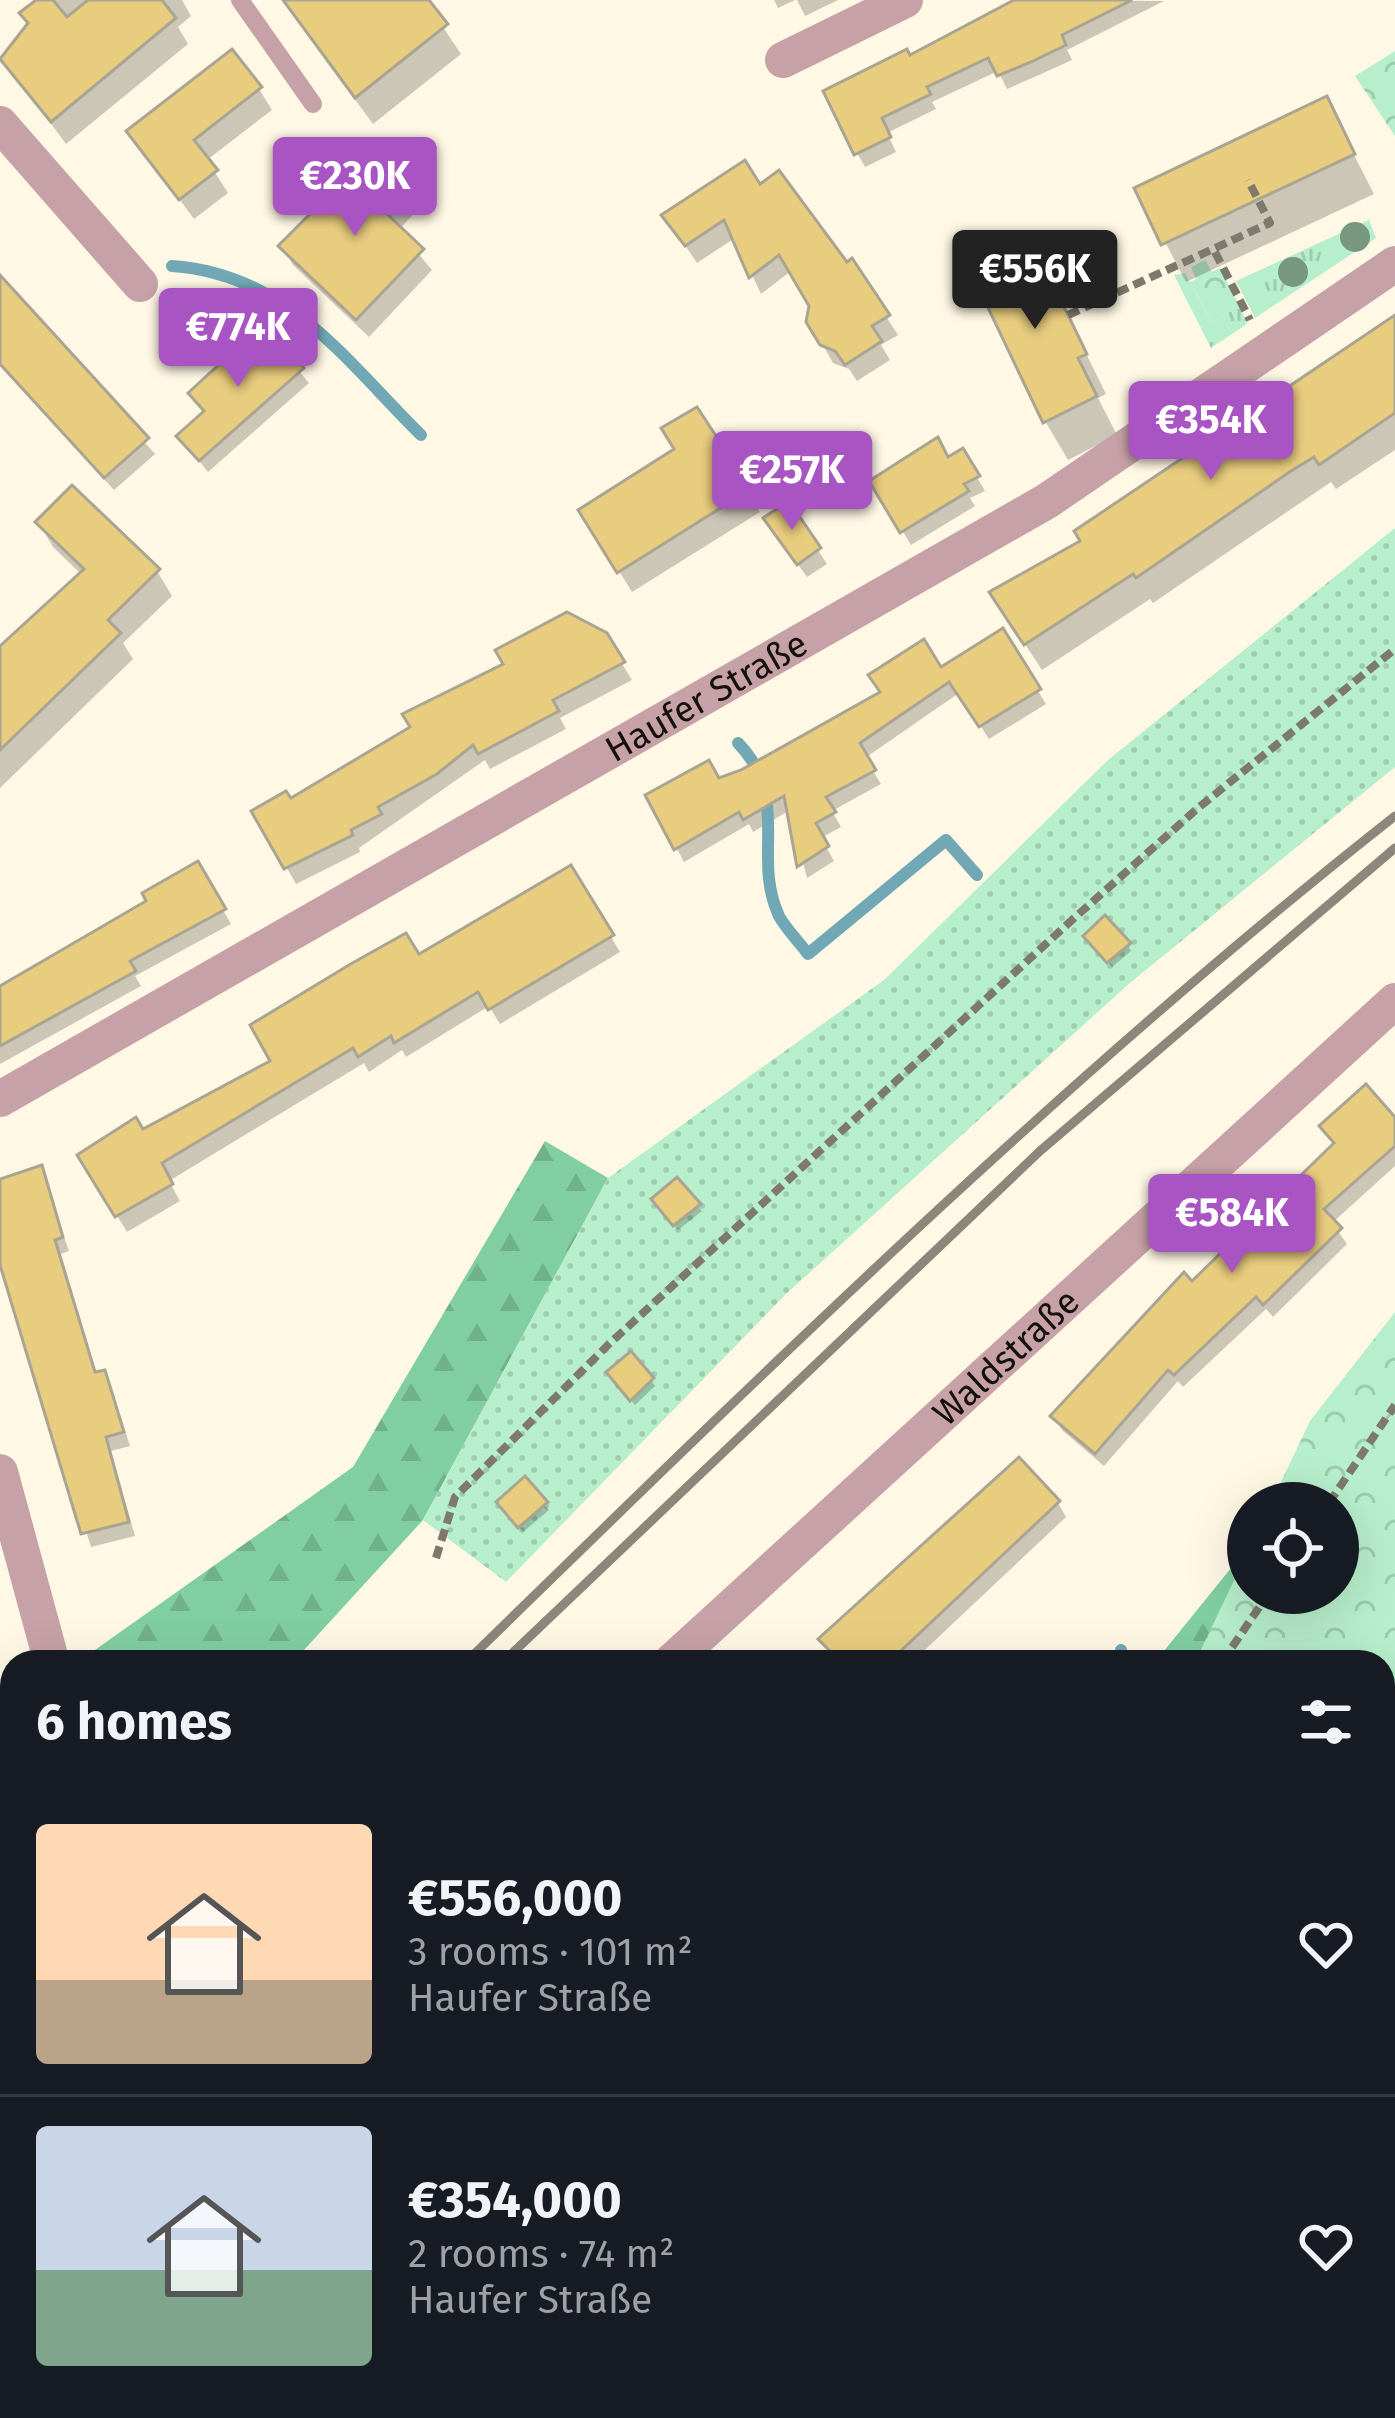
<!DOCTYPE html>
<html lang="en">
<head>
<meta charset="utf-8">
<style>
	body { margin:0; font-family:"Fira Sans",sans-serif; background:#242831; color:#f1f3f6; height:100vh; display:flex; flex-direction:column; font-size:45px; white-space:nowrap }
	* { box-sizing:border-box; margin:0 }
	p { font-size:39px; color:#9ea1a6 }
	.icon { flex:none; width:66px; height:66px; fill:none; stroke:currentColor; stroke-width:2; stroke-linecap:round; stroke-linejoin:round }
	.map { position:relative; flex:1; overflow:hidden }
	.sheet { position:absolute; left:0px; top:1650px; width:1395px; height:768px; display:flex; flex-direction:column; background:#171b24; border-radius:36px 36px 0 0; box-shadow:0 12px 48px #0002 }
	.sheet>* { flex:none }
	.tools { position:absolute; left:1227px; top:1482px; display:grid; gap:24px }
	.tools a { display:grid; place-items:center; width:132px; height:132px; border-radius:50%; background:#171b24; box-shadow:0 12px 48px #0002; font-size:60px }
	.price { position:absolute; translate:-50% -102px; padding:0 27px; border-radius:12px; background:#a854c3; color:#fff; font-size:39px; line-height:78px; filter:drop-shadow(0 3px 6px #0008) }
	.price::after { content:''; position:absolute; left:50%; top:72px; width:36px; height:27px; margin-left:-18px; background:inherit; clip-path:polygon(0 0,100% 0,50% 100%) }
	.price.selected { background:#222; color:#fff }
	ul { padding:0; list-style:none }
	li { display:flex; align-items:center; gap:36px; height:300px; padding:0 36px }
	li+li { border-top:3px solid #363941 }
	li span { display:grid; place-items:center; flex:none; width:336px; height:240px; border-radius:12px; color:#555 }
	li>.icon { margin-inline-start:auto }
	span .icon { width:144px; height:144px; fill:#fffc; stroke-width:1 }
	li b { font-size:51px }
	h2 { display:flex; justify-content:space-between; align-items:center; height:144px; padding:0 36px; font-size:51px }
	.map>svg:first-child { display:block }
	.grass { fill:url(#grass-tufts) }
	.forest { fill:url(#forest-firs) }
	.park { fill:url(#park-crowns) }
	.garden { fill:url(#garden-dots) }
	.shadow { fill:#0003 }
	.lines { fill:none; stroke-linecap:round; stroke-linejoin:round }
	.stream { stroke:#72a8b6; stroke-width:12 }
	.building { fill:#e9cd7f; stroke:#aaa492; stroke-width:3 }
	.path { stroke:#7e796d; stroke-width:8; stroke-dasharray:12 6; stroke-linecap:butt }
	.lane { stroke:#c7a1a8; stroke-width:18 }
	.street { stroke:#c7a1a8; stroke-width:36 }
	.rail { stroke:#8c877a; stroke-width:9 }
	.tree { fill:#77977e }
	.labels { text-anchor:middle; stroke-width:10; stroke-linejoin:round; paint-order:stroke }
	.street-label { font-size:36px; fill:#14110b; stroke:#fff8e5 }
</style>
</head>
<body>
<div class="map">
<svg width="1395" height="2418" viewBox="0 0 1395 2418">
	<defs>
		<pattern id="grass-tufts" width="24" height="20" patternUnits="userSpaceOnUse" patternTransform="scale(3)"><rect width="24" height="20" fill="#b7eecb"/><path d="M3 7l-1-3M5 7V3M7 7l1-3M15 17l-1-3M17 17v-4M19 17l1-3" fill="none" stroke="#9ccbad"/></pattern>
		<pattern id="forest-firs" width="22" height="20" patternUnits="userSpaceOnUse" patternTransform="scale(3)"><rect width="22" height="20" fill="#81cfa1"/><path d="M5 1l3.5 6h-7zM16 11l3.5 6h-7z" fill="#6fb189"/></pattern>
		<pattern id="park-crowns" width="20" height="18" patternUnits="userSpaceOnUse" patternTransform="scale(3)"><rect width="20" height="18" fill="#b7eecb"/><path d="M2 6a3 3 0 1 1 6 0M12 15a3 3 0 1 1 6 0" fill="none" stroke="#9ccbad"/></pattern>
		<pattern id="garden-dots" width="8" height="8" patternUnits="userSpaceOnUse" patternTransform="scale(3)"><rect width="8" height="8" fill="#b7eecb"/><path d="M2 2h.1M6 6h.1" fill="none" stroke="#9ccbad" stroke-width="1.8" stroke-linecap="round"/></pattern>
	</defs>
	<rect width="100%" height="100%" fill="#fff8e5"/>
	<g class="grass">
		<path d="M1369 220 1376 238 1255 318 1236 281Z"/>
		<path d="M1185 273 1212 323 1239 305 1247 324 1211 348 1174 275Z"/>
	</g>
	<g class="forest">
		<path d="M545 1141 608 1178 423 1520 293 1662H78L353 1467Z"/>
		<path d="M1395 1365V2418H0V1733L12 1720V2406H1383V1662H1155L1248 1547V1593H1338V1503Z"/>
	</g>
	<g class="park">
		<path d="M1395 51V136L1355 76Z"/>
		<path d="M1205 260 1212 272 1220 268 1239 305 1212 323 1190 282 1196 279 1191 267Z"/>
		<path d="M1395 1312V2050L1383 2042V1662H1195L1248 1551V1593H1338V1503H1271L1310 1421Z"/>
		<path d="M12 2332V2406H1371L1389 2418H0V2343Z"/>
	</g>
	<path class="garden" d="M1395 528V767L1131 982 786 1294 506 1582 423 1520 608 1178 884 980 1108 760Z"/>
	<g class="shadow">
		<path d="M41 0H182L191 16 178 27 188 44 66 144 2 57 30 25Z"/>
		<path d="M282 0H425L461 54 373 124Z"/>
		<path d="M774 0H795L778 8Z"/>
		<path d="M797 0H838L805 16Z"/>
		<path d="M1023 0 1164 1 1067 50 1072 60 1039 75 1007 89 998 71 932 102 936 109 887 133 896 152 865 167 857 153 909 59Z"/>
		<path d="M259 89 272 110 207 160 228 193 194 219 130 132Z"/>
		<path d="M1326 100 1374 194 1186 282 1138 190Z"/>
		<path d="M760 188 846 266 851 262 898 335 881 345 890 360 857 381 849 369 833 363 810 322 812 306 791 271 761 294 735 238 697 263 665 216Z"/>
		<path d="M404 193 415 212 399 230 432 270 369 337 293 265 282 246Z"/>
		<path d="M0 280 155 454 114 490 0 366Z"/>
		<path d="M1042 283 1069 319 1106 394 1098 398 1117 435 1068 460 1045 421Z"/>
		<path d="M1395 315V450L1336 489 1331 482 1153 603 1150 599 1042 670 1009 620 1083 542 1078 532Z"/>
		<path d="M263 329 309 383 208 472 180 437 206 414 192 394Z"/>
		<path d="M696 411 760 512 632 592 582 511 678 451Z"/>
		<path d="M962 452 985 491 970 498 975 506 911 545 873 482Z"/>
		<path d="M788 505 827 564 807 577 775 533Z"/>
		<path d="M39 523 157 571 172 596 123 643 133 659 0 788V650L82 575 53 547Z"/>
		<path d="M1002 632 1046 704 989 739 959 693 865 758 881 784 832 811 841 827 821 838 834 861 807 878 790 810 753 832 749 824 684 862 649 796 718 782 940 671Z"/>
		<path d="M605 636 632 680 560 718 566 729 490 769 485 760 359 848 360 852 296 884 255 812 290 802 507 665Z"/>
		<path d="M197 865 231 924 135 976 141 986 0 1064V988L150 902Z"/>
		<path d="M570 869 620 952 500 1024 489 1006 406 1057 402 1050 369 1072 364 1063 169 1181 180 1201 127 1232 81 1156 142 1133 274 1062 418 959Z"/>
		<path d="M1090 942 1128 945 1131 951 1112 967Z"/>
		<path d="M1395 1122V1166L1332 1223 1347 1244 1273 1317 1266 1309 1183 1387 1178 1381 1104 1466 1062 1430 1054 1416 1335 1146 1323 1127Z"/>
		<path d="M40 1169 69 1251 61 1254 97 1375 103 1373 111 1387 130 1446 111 1451 135 1536 91 1547 0 1259V1182Z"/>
		<path d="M677 1181 702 1211 678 1230 658 1206Z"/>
		<path d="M613 1379 651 1380 655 1386 635 1405Z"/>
		<path d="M525 1480 549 1510 523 1532 503 1509Z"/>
		<path d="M1058 1503 1066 1517 912 1662H839L830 1653 822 1639Z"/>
	</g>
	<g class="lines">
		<g class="stream">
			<path d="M172 266C287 274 344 359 421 435"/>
			<path d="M738 743C792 799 751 856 779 916 786 929 800 943 808 954L946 840 977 875"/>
			<path d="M1120 1662 1121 1650"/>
			<path d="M1383 2047 1395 2056"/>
		</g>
	</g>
	<g class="building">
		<path d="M36 0H53L67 17 88 0H162L176 18 51 122 0 59 28 23 19 13Z"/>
		<path d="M283 0H429L448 24 355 98Z"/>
		<path d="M1014 0H1132L1062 35 1066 45 1031 62 997 76 988 58 927 87 931 94 882 118 891 137 854 155 823 91 907 49 910 55Z"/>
		<path d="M232 49 262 87 194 140 218 170 179 200 126 131Z"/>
		<path d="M1327 96 1355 154 1161 245 1134 188Z"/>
		<path d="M372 152 406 191 386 213 424 249 356 320 278 246Z"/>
		<path d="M745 160 760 184 779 170 847 262 852 258 890 315 872 326 882 341 845 365 835 351 820 345 806 322 809 306 779 255 749 278 724 220 685 246 661 215Z"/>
		<path d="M1021 243 1040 280 1048 277 1068 315 1087 354 1078 358 1097 396 1043 423 969 268Z"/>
		<path d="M0 275 149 438 104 478 0 364Z"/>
		<path d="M1395 315V413L1319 465 1314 457 1291 471 1136 578 1133 574 1024 645 989 592 1080 541 1074 531Z"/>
		<path d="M263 324 304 368 199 461 176 436 204 411 188 393Z"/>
		<path d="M697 407 751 489 617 573 578 510 674 449 661 428Z"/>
		<path d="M938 437 948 457 963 448 980 476 964 484 969 491 900 533 869 481Z"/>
		<path d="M72 485 160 569 108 620 121 633 0 750V646L84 569 35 522Z"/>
		<path d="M789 501 821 548 797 565 763 518Z"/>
		<path d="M567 612 607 633 625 662 553 700 559 711 478 754 473 745 437 774 378 807 382 814 351 830 353 835 284 869 251 811 286 791 291 798 410 727 402 714 503 664 495 650Z"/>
		<path d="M1003 628 1041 689 979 727 949 682 860 743 876 770 826 797 836 812 816 823 829 846 797 867 784 796 743 820 739 812 674 850 645 795 709 760 719 778 741 770 880 692 868 675 924 639 941 667Z"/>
		<path d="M198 861 226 909 130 961 136 971 0 1046V986L146 901 142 893Z"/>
		<path d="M571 865 614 935 488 1010 478 992 394 1043 391 1036 358 1057 353 1048 162 1163 173 1184 115 1217 77 1155 136 1117 143 1129 270 1061 250 1025 349 965 406 933 419 954Z"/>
		<path d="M1105 915 1131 943 1107 963 1083 936Z"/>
		<path d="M1366 1084 1395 1117V1146L1324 1209 1342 1228 1263 1305 1256 1297 1174 1375 1168 1370 1095 1454 1050 1416 1184 1272 1192 1281 1334 1143 1319 1126Z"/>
		<path d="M42 1165 63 1237 55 1240 95 1372 105 1370 124 1432 106 1437 129 1522 81 1534 0 1265V1179Z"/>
		<path d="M677 1177 701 1204 673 1226 651 1199Z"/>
		<path d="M631 1351 654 1378 630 1401 606 1372Z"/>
		<path d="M1019 1457 1060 1501 889 1662H841L818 1639Z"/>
		<path d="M525 1476 548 1502 518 1528 496 1502Z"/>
	</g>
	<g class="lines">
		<g class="path">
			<path d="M1215 252 1250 320"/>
			<path d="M1068 315 1270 223 1248 180"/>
			<path d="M1329 1503 1395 1405"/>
			<path d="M436 1558 455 1497 609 1344 1072 920 1198 808 1395 649"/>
			<path d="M1222 1662 1269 1593"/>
			<path d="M1383 1772 1395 1791"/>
			<path d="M296 2418 308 2406"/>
			<path d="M608 2418 614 2406"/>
		</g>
		<path class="lane" d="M240 0 313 104"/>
		<g class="street">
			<path d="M783 60 905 0"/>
			<path d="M0 124 140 284"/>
			<path id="s1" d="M0 1099 1047 501 1395 264"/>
			<path d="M0 1472 49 1652 45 1662"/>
			<path id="s2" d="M671 1662 1395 1001"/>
			<path d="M0 1740 12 1727"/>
			<path d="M0 1942 12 1933"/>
			<path d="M1383 2363 1395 2375"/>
		</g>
		<g class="rail">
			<path d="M466 1662C766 1370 1066 1075 1395 816"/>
			<path d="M503 1662 1040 1151 1395 848"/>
			<path d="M0 2117 12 2105"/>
			<path d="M0 2155 12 2143"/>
		</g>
	</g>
	<g class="tree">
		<circle cx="1355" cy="237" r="15"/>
		<circle cx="1293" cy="272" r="15"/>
	</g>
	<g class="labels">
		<g class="street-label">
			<text dy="13" stroke="none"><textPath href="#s1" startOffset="813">Haufer Straße</textPath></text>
			<text dy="13" stroke="none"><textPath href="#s2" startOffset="453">Waldstraße</textPath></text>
		</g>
	</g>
</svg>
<div class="tools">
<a><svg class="icon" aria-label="locate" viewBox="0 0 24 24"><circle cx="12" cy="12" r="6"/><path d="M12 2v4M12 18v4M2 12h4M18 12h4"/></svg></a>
</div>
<b class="price" style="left:355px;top:239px">€230K</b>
<b class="price selected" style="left:1035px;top:332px">€556K</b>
<b class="price" style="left:238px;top:390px">€774K</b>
<b class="price" style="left:1211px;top:483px">€354K</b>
<b class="price" style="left:792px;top:533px">€257K</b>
<b class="price" style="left:1232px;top:1276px">€584K</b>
<section class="sheet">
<h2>6 homes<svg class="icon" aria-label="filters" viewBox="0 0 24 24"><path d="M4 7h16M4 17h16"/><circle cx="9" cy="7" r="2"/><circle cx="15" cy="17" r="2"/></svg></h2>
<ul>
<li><span style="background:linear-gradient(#ffd9b3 65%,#b9a48a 0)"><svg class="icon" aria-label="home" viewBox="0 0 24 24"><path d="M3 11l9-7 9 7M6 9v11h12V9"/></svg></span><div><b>€556,000</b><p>3 rooms · 101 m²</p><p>Haufer Straße</p></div><svg class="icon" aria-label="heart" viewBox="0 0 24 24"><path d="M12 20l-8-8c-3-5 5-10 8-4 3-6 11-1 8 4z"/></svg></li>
<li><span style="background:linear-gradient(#c9d6e8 60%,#7fa58c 0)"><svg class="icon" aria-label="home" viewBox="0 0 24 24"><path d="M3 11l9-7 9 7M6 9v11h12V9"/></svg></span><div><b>€354,000</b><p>2 rooms · 74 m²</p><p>Haufer Straße</p></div><svg class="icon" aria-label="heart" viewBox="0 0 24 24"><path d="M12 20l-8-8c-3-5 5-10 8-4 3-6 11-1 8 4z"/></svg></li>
</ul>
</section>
</div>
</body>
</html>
